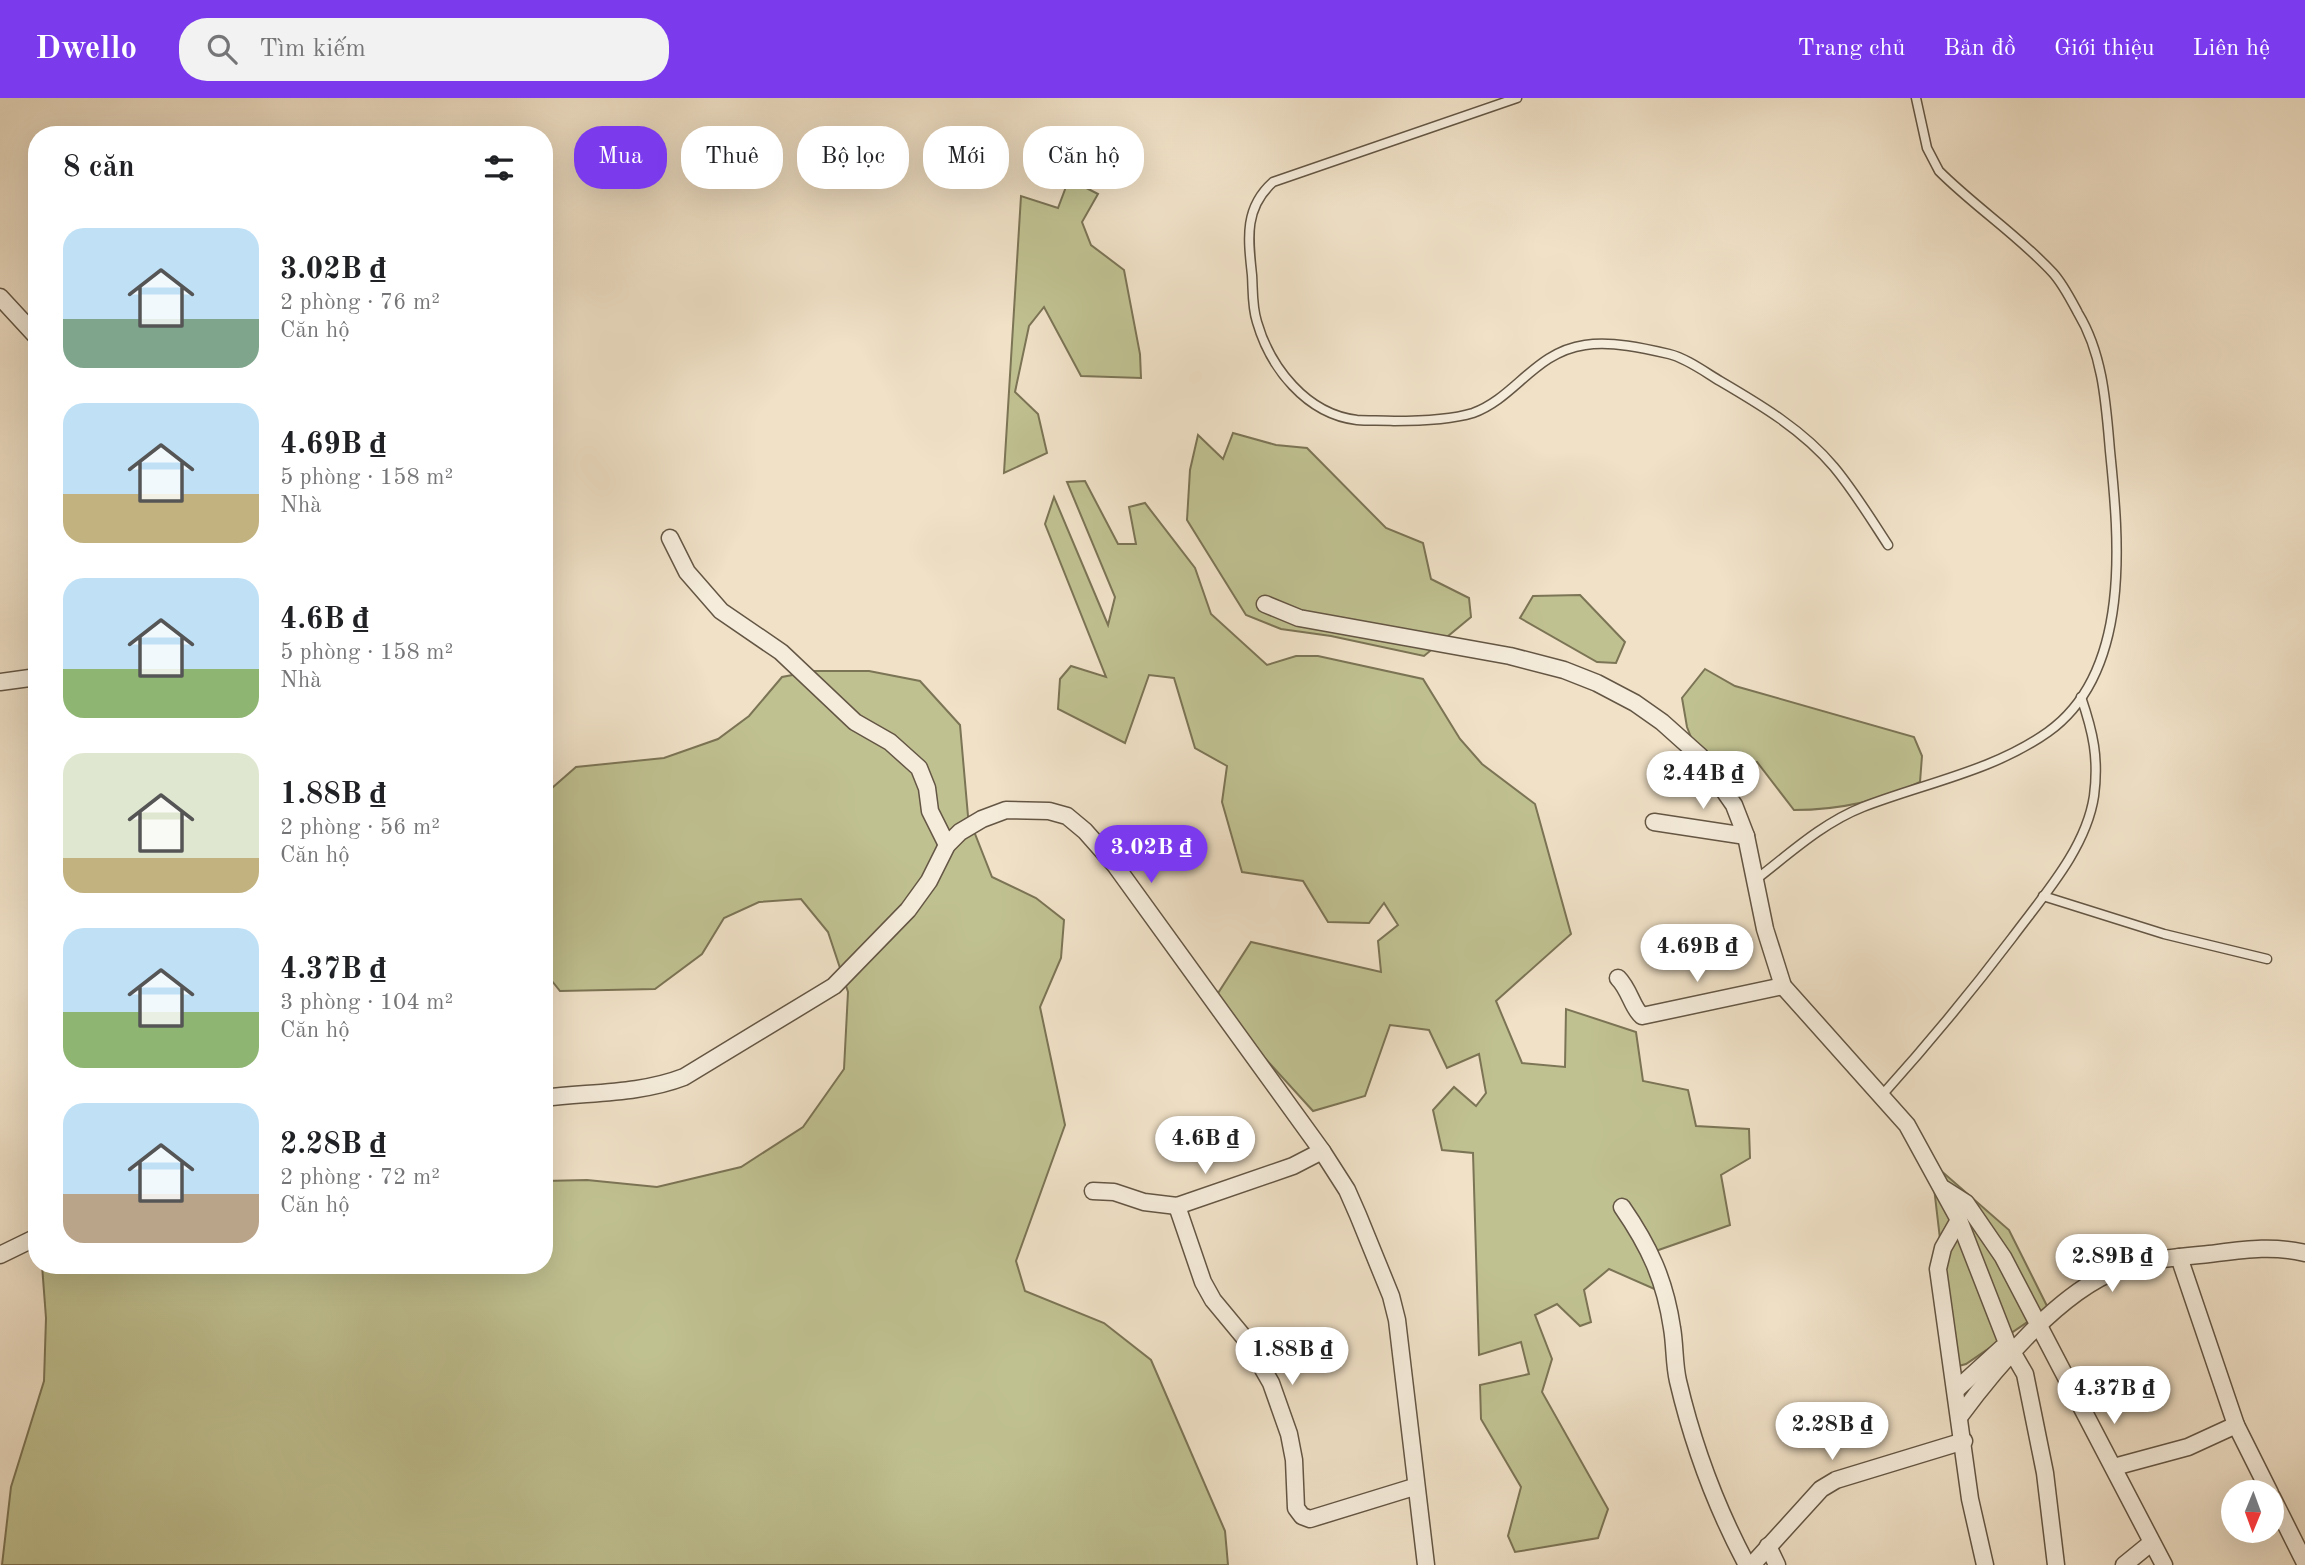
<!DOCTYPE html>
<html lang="vi">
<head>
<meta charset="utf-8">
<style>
	body { margin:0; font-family:"Old Standard TT",serif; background:#f2f2f2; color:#202124; height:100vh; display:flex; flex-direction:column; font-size:26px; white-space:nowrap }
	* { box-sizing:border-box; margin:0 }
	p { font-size:23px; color:#757577 }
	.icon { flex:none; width:38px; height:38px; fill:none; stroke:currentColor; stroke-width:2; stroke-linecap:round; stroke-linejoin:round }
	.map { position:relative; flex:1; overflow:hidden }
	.sheet { position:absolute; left:28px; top:28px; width:525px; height:1148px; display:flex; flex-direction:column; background:#fff; border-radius:28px; box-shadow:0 7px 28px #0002 }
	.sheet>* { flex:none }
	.guide { position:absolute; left:574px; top:28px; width:665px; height:63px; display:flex; gap:14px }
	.needle { width:46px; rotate:181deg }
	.controls { position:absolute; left:2221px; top:1382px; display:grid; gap:14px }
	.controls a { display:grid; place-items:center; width:63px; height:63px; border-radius:50%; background:#fff; box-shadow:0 7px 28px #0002; font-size:35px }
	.price { position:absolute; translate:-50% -60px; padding:0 16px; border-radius:24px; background:#fff; color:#222; font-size:23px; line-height:46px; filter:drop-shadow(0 2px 4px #0008) }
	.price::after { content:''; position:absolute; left:50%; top:42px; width:21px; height:16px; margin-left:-10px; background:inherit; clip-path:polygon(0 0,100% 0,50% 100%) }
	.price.on { background:#7c3aed; color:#fff }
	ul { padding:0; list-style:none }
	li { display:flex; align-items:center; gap:21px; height:175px; padding:0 35px }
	li span { display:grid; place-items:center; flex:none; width:196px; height:140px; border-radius:21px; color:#555 }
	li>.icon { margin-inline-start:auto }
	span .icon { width:84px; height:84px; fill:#fffc; stroke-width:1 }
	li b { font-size:30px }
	h2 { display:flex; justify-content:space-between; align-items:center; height:84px; padding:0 35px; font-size:30px }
	.tag { padding:0 24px; border-radius:28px; background:#fff; box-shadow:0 7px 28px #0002; font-size:24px; line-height:63px }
	.tag.on { background:#7c3aed; color:#fff }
	header { display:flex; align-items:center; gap:42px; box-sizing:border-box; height:98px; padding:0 35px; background:#7c3aed; color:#fff }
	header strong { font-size:33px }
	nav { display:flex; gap:38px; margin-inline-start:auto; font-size:24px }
	.search { width:490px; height:63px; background:#f2f2f2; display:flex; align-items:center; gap:18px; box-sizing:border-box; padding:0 24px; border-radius:28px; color:#757577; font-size:26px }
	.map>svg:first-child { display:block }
	.green { fill:#c0c191; stroke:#7b7455; stroke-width:2 }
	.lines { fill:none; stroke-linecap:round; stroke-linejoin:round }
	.service-casing { stroke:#645644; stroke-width:11 }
	.minor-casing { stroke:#645644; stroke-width:19 }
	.service { stroke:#f5ecdb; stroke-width:8 }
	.minor { stroke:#f5ecdb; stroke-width:16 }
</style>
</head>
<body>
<header>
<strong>Dwello</strong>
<div class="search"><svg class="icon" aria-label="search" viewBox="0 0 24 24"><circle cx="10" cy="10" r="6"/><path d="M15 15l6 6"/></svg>Tìm kiếm</div>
<nav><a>Trang chủ</a><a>Bản đồ</a><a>Giới thiệu</a><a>Liên hệ</a></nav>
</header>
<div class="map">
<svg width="2305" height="1467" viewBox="0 0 2305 1467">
	<rect width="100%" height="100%" fill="#f0e1c7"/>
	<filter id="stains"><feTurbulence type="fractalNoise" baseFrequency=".00286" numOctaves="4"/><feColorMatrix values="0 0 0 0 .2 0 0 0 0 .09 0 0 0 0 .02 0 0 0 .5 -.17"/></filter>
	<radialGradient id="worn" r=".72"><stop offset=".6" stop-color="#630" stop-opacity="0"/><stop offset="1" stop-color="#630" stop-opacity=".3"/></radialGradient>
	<g class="green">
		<path d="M1069 81 1098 96 1082 124 1091 147 1124 172 1140 256 1141 280 1081 278 1044 209 1029 228 1015 294 1038 316 1047 355 1004 375 1021 98 1058 110Z"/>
		<path d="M1233 335 1276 347 1307 350 1386 430 1423 445 1431 481 1469 500 1471 519 1424 558 1331 538 1281 531 1246 517 1187 422 1190 372 1198 337 1223 361Z"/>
		<path d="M1085 383 1118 446H1136L1129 409 1145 405 1195 470 1211 516 1267 567 1296 558H1318L1423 581 1460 641 1482 666 1535 706 1571 836 1496 903 1522 965 1565 969 1566 911 1636 934 1643 983 1688 992 1696 1028 1749 1031 1750 1060 1721 1077 1730 1127 1650 1155 1659 1193 1609 1171 1584 1192 1591 1224 1580 1228 1557 1206 1535 1217 1552 1261 1542 1294 1608 1411 1598 1440 1515 1454 1508 1438 1521 1389 1481 1321 1480 1287 1529 1276 1521 1244 1479 1257 1473 1055 1442 1052 1433 1012 1454 989 1476 1008 1486 995 1479 956 1447 970 1429 932 1390 927 1365 998 1313 1013 1213 903 1251 844 1381 874 1378 843 1398 827 1384 805 1369 825 1328 824 1303 783 1242 774 1222 704 1227 668 1195 650 1174 580 1149 577 1125 645 1058 611 1060 581 1071 568 1106 579 1045 426 1054 399 1108 527 1115 499 1067 384Z"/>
		<path d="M1580 497 1625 544 1616 565 1597 564 1520 520 1533 498Z"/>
		<path d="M1705 571 1735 588 1914 639 1922 658 1920 684C1879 704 1839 712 1794 712L1757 664 1700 662 1687 629 1682 600Z"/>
		<path d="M814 573H869L920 583 960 627 968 718 992 779 1036 800 1064 822 1061 860 1040 909 1065 1027 1016 1163 1025 1193 1104 1225 1151 1262 1225 1433 1228 1467H2L11 1389 44 1283 46 1220 42 1167H544V1083L587 1082 657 1089 741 1069 803 1029 844 971 848 894 828 834 801 801 759 804 724 820 702 856 655 891 560 893 544 873V697L576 669 664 660 718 641 749 618 782 579Z"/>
		<path d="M1931 1064 2009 1132 2048 1210 1966 1266 1955 1269Z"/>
	</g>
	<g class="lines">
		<g class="service-casing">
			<g id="service">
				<path d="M1517 0 1273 84C1244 110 1248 140 1252 177 1253 192 1252 209 1257 224 1270 269 1306 316 1357 322 1369 323 1382 322 1394 323 1418 323 1450 322 1473 315 1515 300 1535 254 1585 247 1612 243 1643 250 1669 256 1686 260 1705 274 1720 283 1761 307 1803 332 1834 369 1854 393 1871 421 1888 447"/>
				<path d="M1754 783C1788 757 1822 725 1863 709 1925 685 1993 673 2048 634 2132 574 2119 441 2110 353 2106 306 2103 256 2078 215 2071 202 2063 186 2053 175 2018 137 1975 109 1939 73L1927 50 1916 0"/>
				<path d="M2043 798 2164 836 2267 861"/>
				<path d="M1883 996C1928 946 1971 894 2012 840 2043 798 2086 751 2094 698 2099 660 2093 634 2081 599"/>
			</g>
		</g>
		<g class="minor-casing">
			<g id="minor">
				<path d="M0 199 37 239"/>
				<path d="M670 440 687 474 721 513 781 554 855 624 890 644 919 670 927 690 930 713 947 747"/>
				<path d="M1265 506 1299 520 1510 558 1564 572 1597 585 1635 605 1662 624 1700 658 1734 707 1746 738 1765 831 1783 888 1907 1027 1959 1122 2007 1245 2025 1276 2045 1375 2056 1467"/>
				<path d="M0 584 37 579"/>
				<path d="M1654 724 1746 738"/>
				<path d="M1618 880C1630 892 1632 910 1642 918L1783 888"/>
				<path d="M544 1000C591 994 640 996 684 979L834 888 908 812 929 783 947 747 960 734 982 721 1006 712 1049 713 1067 718 1085 733 1115 767 1322 1053 1347 1092 1358 1117 1391 1198 1397 1222 1426 1467"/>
				<path d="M1944 1091 1966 1105 2003 1159 2164 1467"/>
				<path d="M1093 1093 1114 1094 1144 1104 1177 1108 1293 1068 1322 1053"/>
				<path d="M1177 1108 1203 1184 1213 1202 1247 1243 1271 1285 1289 1336 1294 1362 1296 1410 1302 1418 1310 1421 1414 1389"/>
				<path d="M1622 1109C1649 1148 1665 1182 1672 1230 1675 1247 1674 1266 1678 1283 1693 1347 1716 1409 1747 1467"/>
				<path d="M1959 1122 1943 1150 1938 1171 1970 1401 1985 1467"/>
				<path d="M0 1157 37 1139"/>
				<path d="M2179 1159 2236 1327 2270 1395"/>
				<path d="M1957 1291 2002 1250"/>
				<path d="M1960 1318C1996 1269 2061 1192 2120 1171 2149 1161 2179 1159 2209 1156 2242 1152 2272 1147 2305 1155"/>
				<path d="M2114 1369 2188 1349 2236 1327"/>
				<path d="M2272 1399 2305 1465"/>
				<path d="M1768 1448 1777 1467"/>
				<path d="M1752 1467 1821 1391 1836 1382 1964 1343"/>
				<path d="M2124 1467 2151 1445"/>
			</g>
		</g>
		<use href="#service" class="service"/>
		<use href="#minor" class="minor"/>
	</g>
	<rect width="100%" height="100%" filter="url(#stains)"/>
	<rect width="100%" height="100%" fill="url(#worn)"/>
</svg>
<div class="controls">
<a><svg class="needle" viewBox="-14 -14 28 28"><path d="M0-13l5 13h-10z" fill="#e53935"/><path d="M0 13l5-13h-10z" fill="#757577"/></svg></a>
</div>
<b class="price" style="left:1703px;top:713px">2.44B ₫</b>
<b class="price on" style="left:1151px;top:787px">3.02B ₫</b>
<b class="price" style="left:1697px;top:886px">4.69B ₫</b>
<b class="price" style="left:1205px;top:1078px">4.6B ₫</b>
<b class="price" style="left:2112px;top:1196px">2.89B ₫</b>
<b class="price" style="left:1292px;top:1289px">1.88B ₫</b>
<b class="price" style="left:2114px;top:1328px">4.37B ₫</b>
<b class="price" style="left:1832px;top:1364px">2.28B ₫</b>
<div class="guide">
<a class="tag on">Mua</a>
<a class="tag">Thuê</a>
<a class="tag">Bộ lọc</a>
<a class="tag">Mới</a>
<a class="tag">Căn hộ</a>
</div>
<section class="sheet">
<h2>8 căn<svg class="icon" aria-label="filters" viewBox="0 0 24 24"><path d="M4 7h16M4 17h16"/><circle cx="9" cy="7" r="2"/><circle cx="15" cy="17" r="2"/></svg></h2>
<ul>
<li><span style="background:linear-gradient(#bfe0f5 65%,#7fa58c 0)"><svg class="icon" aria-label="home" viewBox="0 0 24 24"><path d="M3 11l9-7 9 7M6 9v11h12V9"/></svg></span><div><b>3.02B ₫</b><p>2 phòng · 76 m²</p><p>Căn hộ</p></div></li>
<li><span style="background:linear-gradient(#bfe0f5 65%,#c2b280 0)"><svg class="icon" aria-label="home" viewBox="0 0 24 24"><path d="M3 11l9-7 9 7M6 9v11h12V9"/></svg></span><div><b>4.69B ₫</b><p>5 phòng · 158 m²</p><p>Nhà</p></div></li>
<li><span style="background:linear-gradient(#bfe0f5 65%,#8fb573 0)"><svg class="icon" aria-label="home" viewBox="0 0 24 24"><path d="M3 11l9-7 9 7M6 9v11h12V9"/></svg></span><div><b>4.6B ₫</b><p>5 phòng · 158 m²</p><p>Nhà</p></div></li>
<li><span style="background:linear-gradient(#dfe7d0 75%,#c2b280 0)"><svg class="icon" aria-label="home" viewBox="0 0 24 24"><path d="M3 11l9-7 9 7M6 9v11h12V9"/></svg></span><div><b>1.88B ₫</b><p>2 phòng · 56 m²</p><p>Căn hộ</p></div></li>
<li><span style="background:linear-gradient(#bfe0f5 60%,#8fb573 0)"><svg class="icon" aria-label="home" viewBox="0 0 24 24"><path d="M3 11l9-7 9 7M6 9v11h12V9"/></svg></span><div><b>4.37B ₫</b><p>3 phòng · 104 m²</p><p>Căn hộ</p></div></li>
<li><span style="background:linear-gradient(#bfe0f5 65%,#b9a48a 0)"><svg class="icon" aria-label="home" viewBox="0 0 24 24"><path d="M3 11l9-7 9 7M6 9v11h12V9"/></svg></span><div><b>2.28B ₫</b><p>2 phòng · 72 m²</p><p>Căn hộ</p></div></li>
</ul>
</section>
</div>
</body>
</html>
